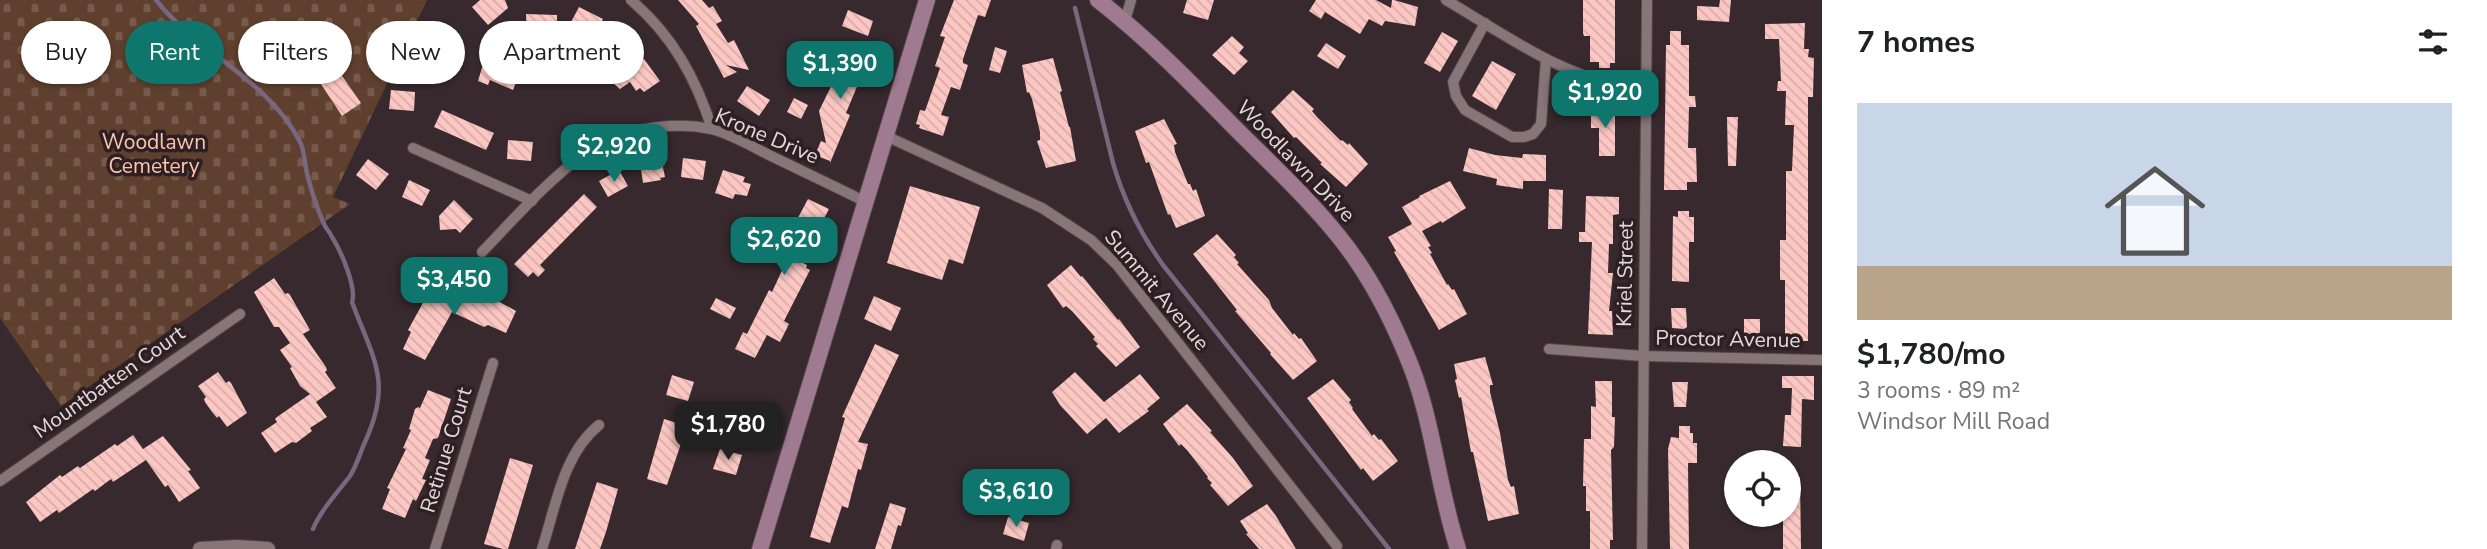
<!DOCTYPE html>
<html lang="en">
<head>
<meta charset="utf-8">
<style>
	body { margin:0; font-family:"Nunito Sans",sans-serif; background:#f6f6f6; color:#202124; height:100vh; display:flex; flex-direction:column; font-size:26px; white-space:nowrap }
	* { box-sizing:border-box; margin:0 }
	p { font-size:23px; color:#757577 }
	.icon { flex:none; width:38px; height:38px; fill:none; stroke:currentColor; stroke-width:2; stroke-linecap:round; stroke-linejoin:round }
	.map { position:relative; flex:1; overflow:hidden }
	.side { display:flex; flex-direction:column; background:#fff; width:665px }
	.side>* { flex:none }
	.banner { position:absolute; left:21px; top:21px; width:665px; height:63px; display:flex; gap:14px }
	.tools { position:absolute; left:1724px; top:450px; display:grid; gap:14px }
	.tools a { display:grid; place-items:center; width:77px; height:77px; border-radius:50%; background:#fff; box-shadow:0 2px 5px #0004; font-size:35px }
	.price { position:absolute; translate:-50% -60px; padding:0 16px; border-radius:14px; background:#0f766e; color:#fff; font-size:23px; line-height:46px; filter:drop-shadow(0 2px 4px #0008) }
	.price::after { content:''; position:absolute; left:50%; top:42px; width:21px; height:16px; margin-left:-10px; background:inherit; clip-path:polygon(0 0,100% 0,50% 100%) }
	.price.on { background:#222; color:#fff }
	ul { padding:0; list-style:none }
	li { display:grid; align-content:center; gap:14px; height:371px; padding:0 35px }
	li+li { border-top:2px solid #e0e0e0 }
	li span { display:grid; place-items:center; height:217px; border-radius:0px; color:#555 }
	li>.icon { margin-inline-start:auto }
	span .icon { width:126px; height:126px; fill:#fffc; stroke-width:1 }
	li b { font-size:30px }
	h2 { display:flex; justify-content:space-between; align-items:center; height:84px; padding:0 35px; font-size:30px }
	.pill { padding:0 24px; border-radius:32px; background:#fff; box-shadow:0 2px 5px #0004; font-size:24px; line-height:63px }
	.pill.on { background:#0f766e; color:#fff }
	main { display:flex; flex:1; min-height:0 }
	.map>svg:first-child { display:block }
	.cemetery { fill:url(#cemetery-stones) }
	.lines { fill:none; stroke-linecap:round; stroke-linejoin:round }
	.stream { stroke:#79677f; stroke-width:4.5 }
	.building { fill:url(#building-back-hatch) }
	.minor-casing { stroke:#514548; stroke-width:12 }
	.tertiary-casing { stroke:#514548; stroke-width:16 }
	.secondary-casing { stroke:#514548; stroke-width:18 }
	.minor { stroke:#867579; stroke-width:10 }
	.tertiary { stroke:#867579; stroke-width:14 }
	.secondary { stroke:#a07a91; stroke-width:16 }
	.labels { text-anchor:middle; stroke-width:7; stroke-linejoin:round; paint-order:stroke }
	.street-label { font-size:21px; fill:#e3d9db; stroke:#2d1f23 }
	.park-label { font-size:21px; fill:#fdc6aa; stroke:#2d1f23 }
</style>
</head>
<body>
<main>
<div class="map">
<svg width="1822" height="549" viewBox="0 0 1822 549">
	<defs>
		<pattern id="cemetery-stones" width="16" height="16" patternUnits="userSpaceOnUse" patternTransform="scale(1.75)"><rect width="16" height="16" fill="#5f3f2d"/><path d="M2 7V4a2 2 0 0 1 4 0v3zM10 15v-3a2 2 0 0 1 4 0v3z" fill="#765a4b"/></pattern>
		<pattern id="building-back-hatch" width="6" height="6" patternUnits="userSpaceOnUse" patternTransform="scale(1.75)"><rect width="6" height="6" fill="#fcc7c2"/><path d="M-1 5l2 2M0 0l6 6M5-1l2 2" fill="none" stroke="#d7aca8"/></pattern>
	</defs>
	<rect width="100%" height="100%" fill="#37292d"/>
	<path class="cemetery" d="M0 0H427L333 197 350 204 61 406 0 318Z"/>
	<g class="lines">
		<g class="stream">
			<path d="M156 0C197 52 269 80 300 142 305 151 304 163 307 173 311 190 317 208 324 224 326 229 330 232 332 237 341 251 357 288 352 302 373 359 393 381 365 442 360 453 357 465 350 476 337 493 321 510 313 529"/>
			<path d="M1075 8 1113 163C1124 201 1140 233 1163 265L1389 549"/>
		</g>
	</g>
	<g class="building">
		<path d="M480 0H505L508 8 488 25 472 7Z"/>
		<path d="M678 0H702L709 8 713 6 722 21 716 24 728 43 734 40 749 70 726 65 737 72 724 78 696 26 699 24Z"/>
		<path d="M954 0H991L985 17 978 15 963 59V63L968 65 960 90 951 87 941 115 949 117 943 136 919 128 920 125 916 124 920 110 925 111 940 68 935 66 945 37 940 36Z"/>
		<path d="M1187 0H1214L1208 20 1183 13Z"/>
		<path d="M1316 0H1376L1391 8 1392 0H1394L1418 7 1415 26 1385 21 1382 26 1369 19 1360 34 1325 12 1321 19 1309 11Z"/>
		<path d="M1583 0H1615V63H1610V68H1599V62H1590V36H1584L1583 33Z"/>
		<path d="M1720 0H1731L1729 22 1697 20V6L1719 7Z"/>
		<path d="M579 7 603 19 595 36 570 24Z"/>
		<path d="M848 10 873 21 868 36 842 26Z"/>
		<path d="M526 14 557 15V28H549V32L527 33Z"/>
		<path d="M1805 23 1804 49H1809L1808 57 1814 58 1813 97H1808V341H1785V280H1780V240H1786V171H1792L1794 125H1785L1786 91H1777L1778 81H1781L1779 39H1765V24Z"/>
		<path d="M616 30 633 45 605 75 597 68 609 55 600 47Z"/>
		<path d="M1670 31H1681V45H1689V96H1695L1696 107H1689L1688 148H1696L1697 182H1687V190H1664L1666 45H1670Z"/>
		<path d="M1442 32 1458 41 1440 72 1424 63Z"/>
		<path d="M1232 36 1244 47 1239 53 1248 61 1234 75 1212 55Z"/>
		<path d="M1326 43 1346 56 1338 69 1317 56Z"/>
		<path d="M842 47 869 58 846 113 850 115 848 120 830 163V161L815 155 821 141 826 143 819 111 840 68 835 66Z"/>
		<path d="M995 47 1007 51 1000 73 989 70Z"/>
		<path d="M487 51 502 57 503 56 508 57 509 54 525 60 513 90 490 80 488 85 478 81Z"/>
		<path d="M1053 58 1062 91 1060 92 1069 127H1070L1076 161 1046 168 1037 141 1040 140V132L1032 99 1029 92 1027 93 1022 65Z"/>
		<path d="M644 59 660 81 644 92 640 88 636 91 630 82 620 89 612 82Z"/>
		<path d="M1492 61 1516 74 1496 110 1472 96Z"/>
		<path d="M333 63 361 103 342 116 315 75Z"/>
		<path d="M747 86 770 100 759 116 737 101Z"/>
		<path d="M391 90 415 92 414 111 389 109Z"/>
		<path d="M1293 90 1314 109 1312 111 1317 117 1341 141 1342 140 1348 145 1349 143 1368 164 1346 187 1320 164 1322 163 1296 137 1294 138 1271 112Z"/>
		<path d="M794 98 808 105 801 119 787 112Z"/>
		<path d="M1591 108 1615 109V156H1599V128H1591Z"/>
		<path d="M442 110 494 133 486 150 434 127Z"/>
		<path d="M1727 117H1738L1736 166H1728Z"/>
		<path d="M1164 119 1177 144 1174 145 1175 152 1188 184H1190L1193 191 1196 189 1205 216 1176 228 1170 214 1168 215 1149 162 1146 163 1135 131Z"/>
		<path d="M508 140 533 142 531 161 507 159Z"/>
		<path d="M1469 148 1495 155 1522 158 1523 154 1546 155V181H1523V189L1496 185 1497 179 1463 171Z"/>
		<path d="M661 158 665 177 660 178 661 180 643 183 640 162Z"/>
		<path d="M683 158 706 161 703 180 681 177Z"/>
		<path d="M368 159 389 174 376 190 356 175Z"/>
		<path d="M619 170 628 186 608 197 599 181Z"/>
		<path d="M723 170 745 177 743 182 751 184 747 196 735 194 733 199 715 193Z"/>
		<path d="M409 180 430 190 422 206 402 197Z"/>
		<path d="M1450 181 1466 208 1442 223 1441 221 1422 231 1431 246 1428 247 1432 253 1430 254 1447 285 1448 284 1452 290 1454 289 1467 314 1439 330 1394 252 1396 251 1388 237 1412 224 1402 207 1420 197 1419 196Z"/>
		<path d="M910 186 980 207 963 264 949 259 942 280 887 263Z"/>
		<path d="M1549 189 1563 190 1562 229H1548Z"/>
		<path d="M584 194 597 207 540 265 545 270 538 277 533 272 528 277 514 264Z"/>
		<path d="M1586 196 1619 197V214L1613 215V244H1609L1608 273H1613L1609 311H1612L1613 335 1588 334 1592 242H1579V232H1585Z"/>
		<path d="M808 199 829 209 801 262 807 265 806 268 810 270 784 321 789 324 780 342 767 335 755 358 735 349 743 332 747 334 769 290 772 292 785 264 761 249 762 245 770 229 779 234 784 225 792 229Z"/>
		<path d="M454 200 473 219 460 233 456 229 440 230 439 216Z"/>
		<path d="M1678 211H1689V217H1694V242H1689V282L1672 281 1673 216 1678 217Z"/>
		<path d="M1217 234 1236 255 1234 257 1239 263 1237 264 1269 300 1272 308 1293 335 1294 333 1299 339 1301 338 1317 361 1293 380 1270 354 1271 353 1235 311 1237 310 1193 254Z"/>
		<path d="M1071 265 1081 277 1082 276 1118 320 1119 319 1140 347 1116 367 1096 346 1098 344 1093 339 1095 337 1072 311 1066 306 1063 308 1047 285Z"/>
		<path d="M274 278 285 294 288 293 290 295 310 330 303 334 326 367 327 370 325 372 336 388 316 402 327 417 310 428 312 431 296 443 292 442 275 453 261 433 277 422 275 419 277 417 310 394 300 386 290 368 292 367 280 350 290 343 279 327H274L254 292Z"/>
		<path d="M458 285 477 294 478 290 516 311 506 333 488 325 484 327 452 312 425 360 403 349 411 332 408 330 429 292 451 302Z"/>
		<path d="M874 296 901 308 891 331 864 319Z"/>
		<path d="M716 298 736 308 730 319 710 309Z"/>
		<path d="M1671 308H1686L1687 327 1684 329 1672 328Z"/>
		<rect x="1744" y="319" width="16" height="15"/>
		<path d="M875 344 899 355 858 442 868 444 861 470 858 469 848 508 842 506 830 543 810 537 845 418 842 417Z"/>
		<path d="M1485 357 1493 385H1490V392L1500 433 1508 480 1511 487 1514 486 1519 514 1488 521 1473 452H1471L1461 397 1459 398 1455 380 1457 379 1454 364Z"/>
		<path d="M218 372 226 383 229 381 231 383 247 413 227 427 219 416 217 418 212 412 205 402 204 399 206 397 198 386Z"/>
		<path d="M1075 372 1104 402 1140 374 1160 398 1147 409 1149 411 1119 433 1106 418 1087 434 1060 405 1052 392Z"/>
		<path d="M672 375 694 382 688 401 666 395Z"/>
		<path d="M1782 376H1814V400L1802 399 1801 447 1783 446 1785 415H1791L1792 388H1782Z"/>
		<path d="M1333 379 1351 400 1349 402 1353 408 1352 409 1372 436 1374 434 1379 440 1381 439 1398 461 1373 481 1363 468 1361 470 1307 398Z"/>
		<path d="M1595 381H1612V417H1615L1614 447 1611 450 1613 540H1610V549H1590V511H1586V486H1583L1584 439H1591V406L1596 407Z"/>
		<path d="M1672 382H1688L1686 407H1674Z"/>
		<path d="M428 390 451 399 438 438 433 439 425 458 430 460 422 479 426 480 416 501 413 499 405 518 382 509 390 489 387 488 406 449 403 448 411 430 409 429 415 409 418 407 420 408Z"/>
		<path d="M731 403 754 410 747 431 725 424Z"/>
		<path d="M1187 404 1212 431 1210 432 1233 458 1253 486 1228 506 1210 485 1212 483 1207 478 1208 477 1187 450 1181 444 1179 446 1163 424Z"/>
		<path d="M664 419 687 426 667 485 647 479Z"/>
		<path d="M1679 426H1690V433H1693V443H1697V463H1688L1689 549H1670L1668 449 1671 437 1679 438Z"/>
		<path d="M133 435 143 449 163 436 191 470 188 471 200 488 179 502 168 485 165 487 146 460 113 482 111 479 95 491 93 489 59 513 57 510 40 522 26 502 60 475 62 477 78 466 80 468 115 444 117 446Z"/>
		<path d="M720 449 742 455 736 475 713 469Z"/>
		<path d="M510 458 533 465 508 549H503L484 544Z"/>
		<path d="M1788 477H1800L1801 549H1783V514H1788Z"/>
		<path d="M597 482 618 489 606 532 600 549H575Z"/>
		<path d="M890 503 906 508 901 526 898 525 891 549H875Z"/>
		<path d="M1267 504 1276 516 1296 549H1259L1246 534 1248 533 1240 521Z"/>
		<path d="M1008 517 1029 523 1024 541 1003 534Z"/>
	</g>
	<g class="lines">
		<g class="minor-casing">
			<g id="minor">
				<path d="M631 0C672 35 696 78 712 129"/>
				<path d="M1446 0C1509 37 1571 84 1646 89"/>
				<path d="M1125 21 1131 0"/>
				<path d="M1485 23 1453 82 1456 96 1465 110 1512 137H1524L1533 134 1541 124 1546 59"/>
				<path d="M886 136 1042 208 1091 240 1117 265 1337 546"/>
				<path d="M413 148 532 201"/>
				<path d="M482 252C514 219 546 182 583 155 618 130 669 120 711 129 731 134 751 146 769 155 802 171 834 186 866 202"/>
				<path d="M1549 349 1643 356 1822 360"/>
				<path d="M0 481 240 314"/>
				<path d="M435 549 493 363"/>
				<path d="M542 549C556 506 563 454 599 425"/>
				<path d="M1056 549 1057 545"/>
				<path d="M1642 549 1647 0"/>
			</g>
		</g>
		<g class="tertiary-casing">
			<path id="tertiary" d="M200 549 237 547 268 549"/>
		</g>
		<g class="secondary-casing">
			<g id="secondary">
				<path d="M1098 0C1147 38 1190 82 1234 127 1270 163 1308 198 1340 238 1368 273 1389 313 1406 354 1433 416 1437 485 1458 549"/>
				<path d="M760 549 927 0"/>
			</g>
		</g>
		<use href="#minor" class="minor"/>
		<use href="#tertiary" class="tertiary"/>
		<use href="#secondary" class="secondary"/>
	</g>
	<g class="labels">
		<g class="street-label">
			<text transform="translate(767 136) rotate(23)" y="7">Krone Drive</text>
			<text transform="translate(1296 161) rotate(46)" y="7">Woodlawn Drive</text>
			<text transform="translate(1625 274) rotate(-89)" y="7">Kriel Street</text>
			<text transform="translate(1157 290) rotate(50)" y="7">Summit Avenue</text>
			<text transform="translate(1728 339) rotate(1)" y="7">Proctor Avenue</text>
			<text transform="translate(109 382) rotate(-35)" y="7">Mountbatten Court</text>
			<text transform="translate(446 450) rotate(-73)" y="7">Retinue Court</text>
		</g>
		<g class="park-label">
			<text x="154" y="149">Woodlawn<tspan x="154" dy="24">Cemetery</tspan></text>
		</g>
	</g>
</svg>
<div class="tools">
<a><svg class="icon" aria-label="locate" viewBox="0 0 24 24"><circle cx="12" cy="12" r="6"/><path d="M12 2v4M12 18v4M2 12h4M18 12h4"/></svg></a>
</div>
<b class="price" style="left:840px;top:101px">$1,390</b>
<b class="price" style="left:1605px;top:130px">$1,920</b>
<b class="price" style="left:614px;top:184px">$2,920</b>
<b class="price" style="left:784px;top:277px">$2,620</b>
<b class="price" style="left:454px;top:317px">$3,450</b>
<b class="price on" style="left:728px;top:462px">$1,780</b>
<b class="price" style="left:1016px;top:529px">$3,610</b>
<div class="banner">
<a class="pill">Buy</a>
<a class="pill on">Rent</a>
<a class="pill">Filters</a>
<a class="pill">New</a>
<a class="pill">Apartment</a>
</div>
</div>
<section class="side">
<h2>7 homes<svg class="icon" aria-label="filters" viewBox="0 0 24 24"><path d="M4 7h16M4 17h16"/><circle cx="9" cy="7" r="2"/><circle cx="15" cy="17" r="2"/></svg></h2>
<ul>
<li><span style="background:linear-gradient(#c9d6e8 75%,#b9a48a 0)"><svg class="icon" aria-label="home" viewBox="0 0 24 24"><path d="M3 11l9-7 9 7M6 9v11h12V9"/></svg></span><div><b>$1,780/mo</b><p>3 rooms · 89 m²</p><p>Windsor Mill Road</p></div></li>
</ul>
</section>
</main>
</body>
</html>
